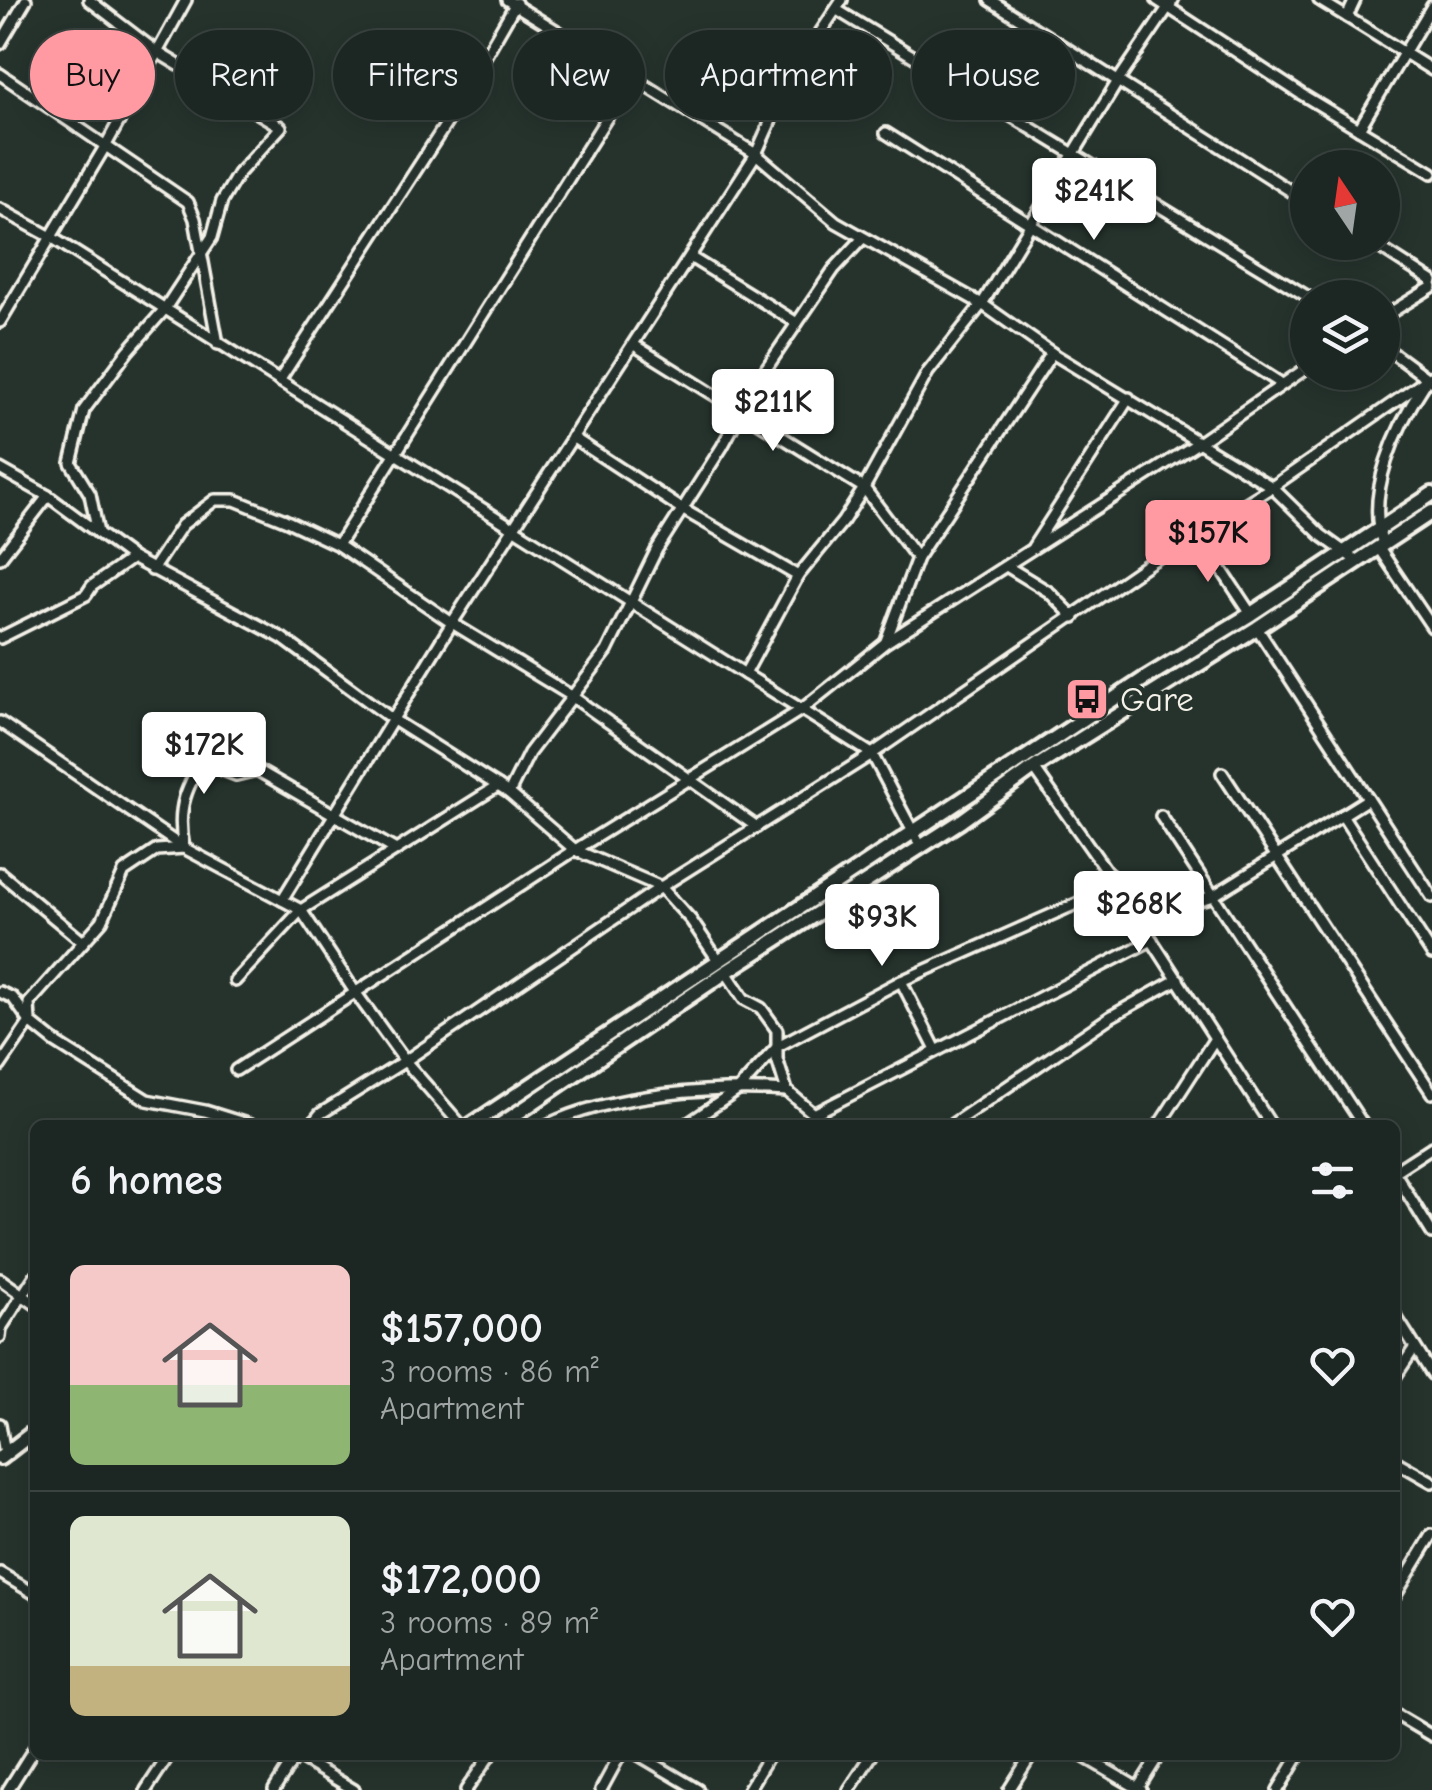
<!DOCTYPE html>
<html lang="en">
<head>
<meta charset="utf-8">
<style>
	body { margin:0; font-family:"Comic Neue",sans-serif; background:#29322f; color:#f1f3f6; height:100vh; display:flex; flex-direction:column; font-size:38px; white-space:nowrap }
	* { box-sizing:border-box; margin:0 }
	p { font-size:32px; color:#a0a5a5 }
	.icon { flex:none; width:55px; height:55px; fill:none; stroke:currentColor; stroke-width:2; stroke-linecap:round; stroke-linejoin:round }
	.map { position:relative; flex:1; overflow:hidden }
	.sheet { position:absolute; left:30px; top:1120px; width:1370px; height:640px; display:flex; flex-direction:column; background:#1c2622; border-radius:15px; box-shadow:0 5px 25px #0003,0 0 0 2px #3a4340 }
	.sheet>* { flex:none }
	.top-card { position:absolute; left:30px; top:30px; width:1372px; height:90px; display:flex; gap:20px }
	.needle { width:65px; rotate:347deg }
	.tools { position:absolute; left:1290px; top:150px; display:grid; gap:20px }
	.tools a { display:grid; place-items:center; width:110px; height:110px; border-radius:50%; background:#1c2622; box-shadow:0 5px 25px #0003,0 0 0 2px #3a4340; font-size:50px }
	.price { position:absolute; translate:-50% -85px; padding:0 22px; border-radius:10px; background:#fff; color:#222; font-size:32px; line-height:65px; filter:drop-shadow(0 2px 5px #0008) }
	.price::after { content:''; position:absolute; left:50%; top:60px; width:30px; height:22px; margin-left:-15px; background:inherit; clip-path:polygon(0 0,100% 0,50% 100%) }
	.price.active { background:#ff9aa2; color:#111 }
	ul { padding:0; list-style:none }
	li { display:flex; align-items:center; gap:30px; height:250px; padding:0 40px }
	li+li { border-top:2px solid #3a4340 }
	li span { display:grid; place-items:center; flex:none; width:280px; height:200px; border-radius:15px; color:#555 }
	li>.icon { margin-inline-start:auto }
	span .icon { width:120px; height:120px; fill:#fffc; stroke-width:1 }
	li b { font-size:42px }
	h2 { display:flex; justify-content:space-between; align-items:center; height:120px; padding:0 40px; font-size:42px }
	.tag { padding:0 35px; border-radius:45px; background:#1c2622; box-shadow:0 5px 25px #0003,0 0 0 2px #3a4340; font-size:35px; line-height:90px }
	.tag.active { background:#ff9aa2; color:#111 }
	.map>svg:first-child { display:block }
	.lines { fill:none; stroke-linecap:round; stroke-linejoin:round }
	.minor-casing { stroke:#f4f1e8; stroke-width:16 }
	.secondary-casing { stroke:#f4f1e8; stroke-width:20 }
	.minor { stroke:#26332d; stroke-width:9 }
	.secondary { stroke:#26332d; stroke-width:12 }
	.labels { text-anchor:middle; stroke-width:9; stroke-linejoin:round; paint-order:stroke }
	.poi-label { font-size:35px; fill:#f4f1e8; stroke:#26332d; text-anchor:start }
</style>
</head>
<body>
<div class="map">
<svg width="1432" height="1790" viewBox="0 0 1432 1790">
	<rect width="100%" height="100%" fill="#26332d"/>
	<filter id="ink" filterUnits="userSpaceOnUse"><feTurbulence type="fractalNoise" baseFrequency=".01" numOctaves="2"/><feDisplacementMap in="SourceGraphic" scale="20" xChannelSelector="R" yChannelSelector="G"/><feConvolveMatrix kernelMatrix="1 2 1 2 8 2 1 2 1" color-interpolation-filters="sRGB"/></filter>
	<g filter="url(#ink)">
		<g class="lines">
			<g class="minor-casing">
				<g id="minor">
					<path d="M89 0 157 52 281 127 238 174 222 201 212 237 164 310 128 351 84 410 71 463 90 494 98 533"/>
					<path d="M507 0 756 154 836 222 982 304 1052 353 1272 487 1321 535 1357 561"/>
					<path d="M990 0 1308 202"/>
					<path d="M1157 0 1301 94 1432 173"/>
					<path d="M1319 0 1347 17"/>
					<path d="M1355 0 1347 17 1432 70"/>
					<path d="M837 10 1310 298"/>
					<path d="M0 44 26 0"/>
					<path d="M0 74 188 202 195 219 218 344"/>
					<path d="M1359 129 1432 6"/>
					<path d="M886 133 1282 384"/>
					<path d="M0 209 51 237 872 754 921 847"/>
					<path d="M1371 242 1432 281"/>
					<path d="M690 257 797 323"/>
					<path d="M1382 318 1432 287"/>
					<path d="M0 322 106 145 186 0"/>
					<path d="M634 345 864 488 917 558"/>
					<path d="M1382 345 1432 382"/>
					<path d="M279 381 446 124 516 3"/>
					<path d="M572 437 682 509 798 576"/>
					<path d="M0 469 48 496 132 558 282 638 392 719 509 793 575 850 661 887 691 920 718 960"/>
					<path d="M1198 534 1251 614"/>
					<path d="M1383 544C1365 493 1396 427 1424 385"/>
					<path d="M338 545 633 76"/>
					<path d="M1033 547 1129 398"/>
					<path d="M1378 547 1432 627"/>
					<path d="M0 558 48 496"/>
					<path d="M1008 567 1049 592 1074 617"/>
					<path d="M152 570 182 525 215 500H235L285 520 338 545 452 623 570 695 757 827"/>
					<path d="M1257 628 1432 897"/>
					<path d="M0 638 86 595 92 586 132 558"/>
					<path d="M886 641 917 558 1052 353"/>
					<path d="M745 674 798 576 843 521 864 488 928 372 982 304 1118 81 1173 0"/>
					<path d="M0 722 184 848"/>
					<path d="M212 745 223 770 236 775 257 770 394 849"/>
					<path d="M1034 768 1117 886 1271 1125"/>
					<path d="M1222 773 1432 1093"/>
					<path d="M509 793 529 753 607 651 657 549 722 447 757 382 834 269 863 238"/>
					<path d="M1342 815 1432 954"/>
					<path d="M1161 816 1363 1125"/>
					<path d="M184 848C175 802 189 784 212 745"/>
					<path d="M0 873 83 942"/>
					<path d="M282 900 452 623 756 154 790 78 842 0"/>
					<path d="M1146 930 1183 905 1213 896 1368 799"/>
					<path d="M726 972 744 999 761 1008 777 1030V1059L787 1091 827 1125"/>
					<path d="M235 981 301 910 498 786"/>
					<path d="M901 981 936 1050"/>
					<path d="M0 992 13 998 30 1022 55 1042 147 1100 205 1111 250 1125"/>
					<path d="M0 1066 30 1022 29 1003 102 921 124 872 157 850 184 848 301 910 355 992 405 1061 461 1125"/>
					<path d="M236 1070 575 850 801 710 885 643 1201 441 1308 367"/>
					<path d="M814 1114 1152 940"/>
					<path d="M311 1125 320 1114 405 1061 661 887 872 754 1151 562 1272 487 1432 376"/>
					<path d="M547 1125C613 1093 714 1087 787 1091"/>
					<path d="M686 1125 738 1090 778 1046 901 981 1117 886"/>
					<path d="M951 1125 1110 1017 1178 979"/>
					<path d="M1159 1125 1214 1040"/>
					<path d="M1395 1171 1432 1147"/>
					<path d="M1395 1173 1432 1233"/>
					<path d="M0 1279 35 1304"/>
					<path d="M1395 1315 1432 1374"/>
					<path d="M0 1337 1 1328 35 1276"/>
					<path d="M1395 1377 1415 1347"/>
					<path d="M0 1424 5 1454"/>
					<path d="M1395 1461 1432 1482"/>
					<path d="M0 1573 35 1594"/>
					<path d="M1395 1596 1432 1535"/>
					<path d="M1395 1714 1432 1736"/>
					<path d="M295 1755 354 1790"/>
					<path d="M639 1755 698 1790"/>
					<path d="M1081 1755 1141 1790"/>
					<path d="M8 1790 35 1747"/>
					<path d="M146 1790 169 1755"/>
					<path d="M274 1790 296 1755"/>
					<path d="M466 1790 490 1755"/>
					<path d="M601 1790 620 1755"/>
					<path d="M748 1790 769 1755"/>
					<path d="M849 1790 872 1755"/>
					<path d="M1009 1790 1031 1755"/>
					<path d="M1137 1790 1159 1755"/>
					<path d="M1278 1790 1299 1755"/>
				</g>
			</g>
			<g class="secondary-casing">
				<g id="secondary">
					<path d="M471 1125 1144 679 1251 614 1432 494"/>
					<path d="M500 1125 726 972 961 821 1034 768 1257 628 1432 512"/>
					<path d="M0 1458 35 1431"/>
				</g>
			</g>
			<use href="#minor" class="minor"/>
			<use href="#secondary" class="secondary"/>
		</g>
	</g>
	<defs>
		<g id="bus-square" transform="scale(2.25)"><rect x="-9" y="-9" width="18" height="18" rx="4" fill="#ff9aa2" stroke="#26332d"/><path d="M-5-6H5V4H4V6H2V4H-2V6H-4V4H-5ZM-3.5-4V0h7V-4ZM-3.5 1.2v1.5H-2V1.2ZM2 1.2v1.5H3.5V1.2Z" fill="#111"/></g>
	</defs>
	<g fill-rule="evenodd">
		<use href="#bus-square" x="1087" y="699"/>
	</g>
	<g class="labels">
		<g class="poi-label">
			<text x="1120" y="711">Gare</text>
		</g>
	</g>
</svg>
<div class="tools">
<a><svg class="needle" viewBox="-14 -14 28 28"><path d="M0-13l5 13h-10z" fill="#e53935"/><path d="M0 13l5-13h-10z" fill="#a0a5a5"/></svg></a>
<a><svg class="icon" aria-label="layers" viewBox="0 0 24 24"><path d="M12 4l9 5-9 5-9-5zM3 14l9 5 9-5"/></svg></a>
</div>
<b class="price" style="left:1094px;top:243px">$241K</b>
<b class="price" style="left:773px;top:454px">$211K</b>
<b class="price active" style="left:1208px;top:585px">$157K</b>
<b class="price" style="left:204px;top:797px">$172K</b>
<b class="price" style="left:1139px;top:956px">$268K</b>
<b class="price" style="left:882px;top:969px">$93K</b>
<div class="top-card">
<a class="tag active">Buy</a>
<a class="tag">Rent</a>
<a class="tag">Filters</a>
<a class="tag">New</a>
<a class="tag">Apartment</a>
<a class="tag">House</a>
</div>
<section class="sheet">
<h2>6 homes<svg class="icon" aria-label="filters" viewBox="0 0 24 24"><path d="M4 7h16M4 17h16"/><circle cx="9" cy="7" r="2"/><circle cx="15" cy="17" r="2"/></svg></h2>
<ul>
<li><span style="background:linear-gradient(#f6c9c9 60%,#8fb573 0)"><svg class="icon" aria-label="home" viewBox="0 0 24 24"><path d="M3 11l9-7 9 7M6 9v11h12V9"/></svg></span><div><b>$157,000</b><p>3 rooms · 86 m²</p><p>Apartment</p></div><svg class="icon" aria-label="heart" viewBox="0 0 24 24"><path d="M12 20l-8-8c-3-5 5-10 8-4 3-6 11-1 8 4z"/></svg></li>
<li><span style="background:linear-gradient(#dfe7d0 75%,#c2b280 0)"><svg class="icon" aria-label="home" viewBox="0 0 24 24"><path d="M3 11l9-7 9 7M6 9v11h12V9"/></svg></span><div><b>$172,000</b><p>3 rooms · 89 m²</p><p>Apartment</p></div><svg class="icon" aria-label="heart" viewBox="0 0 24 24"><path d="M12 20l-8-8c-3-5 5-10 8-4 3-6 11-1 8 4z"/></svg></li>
</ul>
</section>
</div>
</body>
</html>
